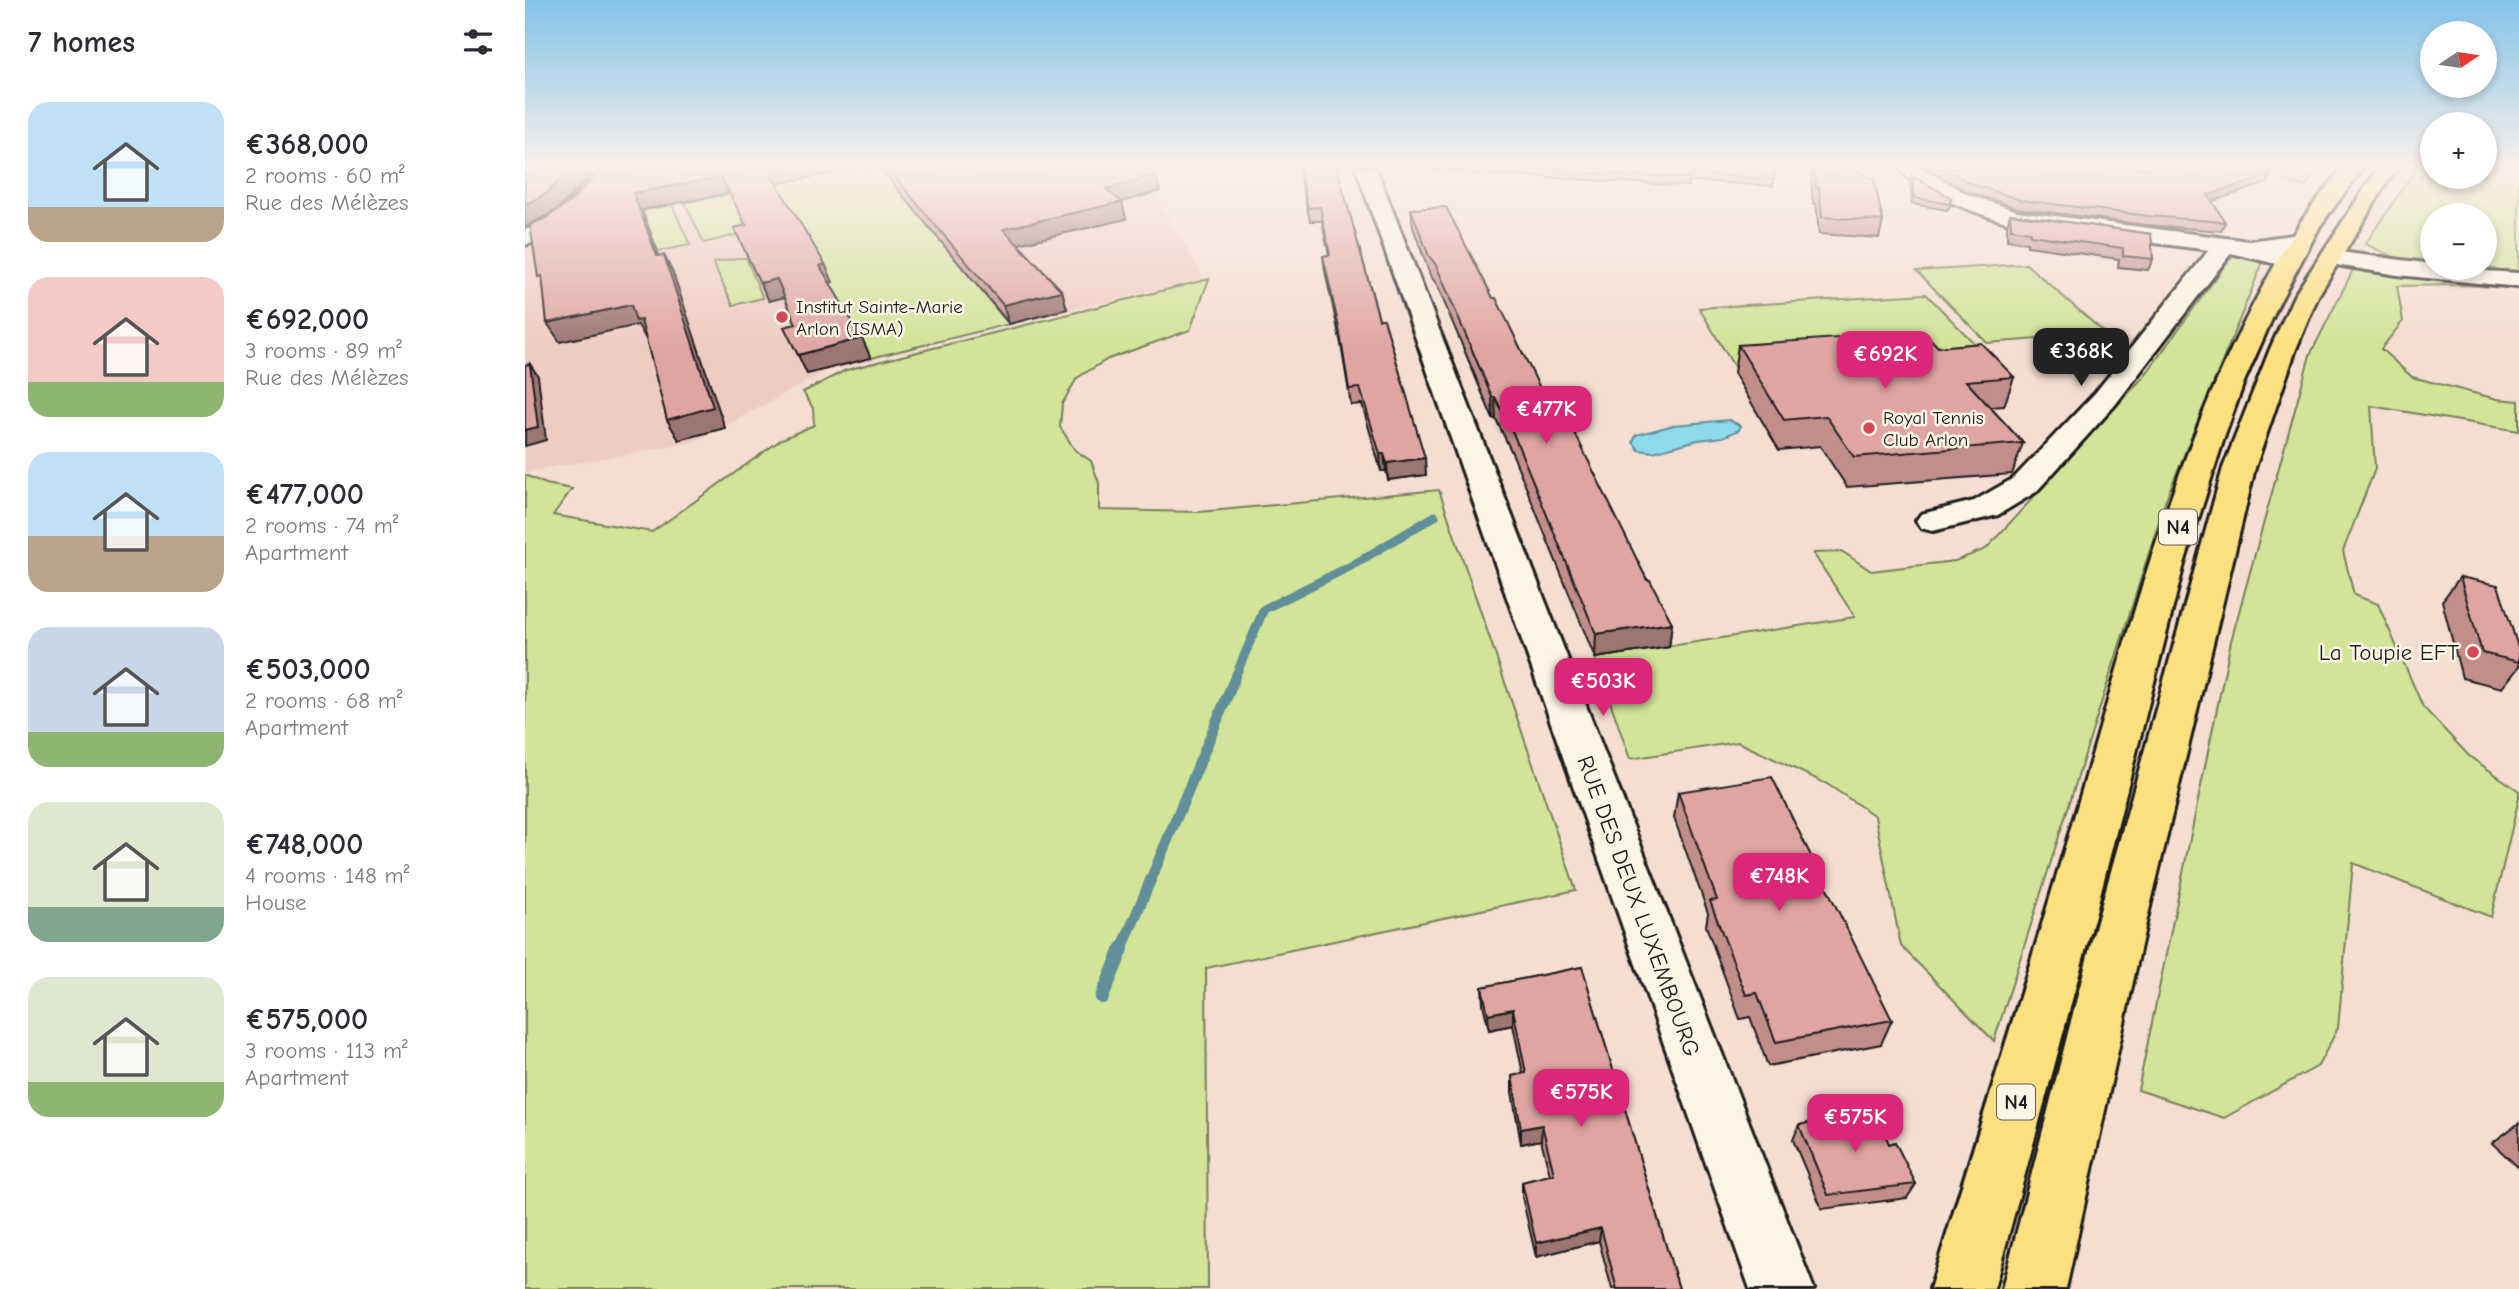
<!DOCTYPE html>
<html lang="en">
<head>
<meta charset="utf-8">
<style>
	body { margin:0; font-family:"Comic Neue",sans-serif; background:#f2f2f3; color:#2b2b33; height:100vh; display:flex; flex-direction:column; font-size:26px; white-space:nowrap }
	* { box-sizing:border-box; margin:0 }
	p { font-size:23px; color:#7c7c81 }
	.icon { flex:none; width:38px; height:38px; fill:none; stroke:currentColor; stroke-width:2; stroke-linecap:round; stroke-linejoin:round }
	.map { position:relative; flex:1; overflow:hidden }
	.side { display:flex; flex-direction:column; background:#fff; width:525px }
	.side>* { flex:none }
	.needle { width:46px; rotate:77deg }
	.controls { position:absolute; left:1895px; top:21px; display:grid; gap:14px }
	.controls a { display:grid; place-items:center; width:77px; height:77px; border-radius:50%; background:#fff; box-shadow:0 4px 10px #0003; font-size:35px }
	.price { position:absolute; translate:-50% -60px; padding:0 16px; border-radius:14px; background:#db2777; color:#fff; font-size:23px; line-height:46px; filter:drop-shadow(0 2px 4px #0008) }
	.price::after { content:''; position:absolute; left:50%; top:42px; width:21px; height:16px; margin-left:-10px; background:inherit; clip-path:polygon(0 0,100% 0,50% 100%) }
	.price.current { background:#222; color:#fff }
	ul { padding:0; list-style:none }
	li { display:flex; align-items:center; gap:21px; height:175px; padding:0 28px }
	li span { display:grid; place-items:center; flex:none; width:196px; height:140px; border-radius:21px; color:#555 }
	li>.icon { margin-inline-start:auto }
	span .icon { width:84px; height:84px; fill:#fffc; stroke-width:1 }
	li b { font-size:30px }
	h2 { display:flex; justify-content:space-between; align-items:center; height:84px; padding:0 28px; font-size:30px }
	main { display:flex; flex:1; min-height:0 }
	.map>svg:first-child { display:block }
	.built { fill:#eeccc3 }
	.green { fill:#d1e498; stroke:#76805a; stroke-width:2; fill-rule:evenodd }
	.water { fill:#8ddaec; stroke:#608e99; stroke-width:2 }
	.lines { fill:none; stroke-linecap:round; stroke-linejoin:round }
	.stream-far2 { stroke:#608e99; stroke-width:9 }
	.stream-far1 { stroke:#608e99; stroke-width:11 }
	.stream { stroke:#608e99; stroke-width:14 }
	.minor-casing { stroke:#1c1c1c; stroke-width:6 }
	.major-casing { stroke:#1c1c1c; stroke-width:6 }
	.minor { fill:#fcf5e5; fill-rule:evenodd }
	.major { fill:#fce080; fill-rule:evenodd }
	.wall { fill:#c18e8c; stroke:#1c1c1c; stroke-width:2 }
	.shaded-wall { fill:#9d7472; stroke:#1c1c1c; stroke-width:2 }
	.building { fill:#e0a5a3; stroke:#1c1c1c; stroke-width:2 }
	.poi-dot { fill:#d1495b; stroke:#fcf5e5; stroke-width:2.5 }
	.labels { text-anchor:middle; stroke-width:5; stroke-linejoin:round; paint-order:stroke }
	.far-poi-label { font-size:19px; fill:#1c1c1c; stroke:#fcf5e5; text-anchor:start }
	.shield { fill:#fcf5e5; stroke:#5f5d58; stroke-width:2 }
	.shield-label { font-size:21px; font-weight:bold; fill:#1c1c1c }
	.poi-label { font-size:23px; fill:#1c1c1c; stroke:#fcf5e5; text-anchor:end }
	.street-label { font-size:23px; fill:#1c1c1c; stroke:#fcf5e5 }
</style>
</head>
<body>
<main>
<section class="side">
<h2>7 homes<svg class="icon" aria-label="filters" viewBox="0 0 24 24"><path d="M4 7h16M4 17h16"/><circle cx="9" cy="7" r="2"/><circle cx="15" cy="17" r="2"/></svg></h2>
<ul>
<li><span style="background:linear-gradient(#bfe0f5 75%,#b9a48a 0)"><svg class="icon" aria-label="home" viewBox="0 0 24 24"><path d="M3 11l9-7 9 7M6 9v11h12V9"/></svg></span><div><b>€368,000</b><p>2 rooms · 60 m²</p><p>Rue des Mélèzes</p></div></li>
<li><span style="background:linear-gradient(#f6c9c9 75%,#8fb573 0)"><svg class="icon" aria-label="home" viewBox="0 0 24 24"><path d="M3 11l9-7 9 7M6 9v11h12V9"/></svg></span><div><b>€692,000</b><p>3 rooms · 89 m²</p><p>Rue des Mélèzes</p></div></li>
<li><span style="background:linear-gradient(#bfe0f5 60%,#b9a48a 0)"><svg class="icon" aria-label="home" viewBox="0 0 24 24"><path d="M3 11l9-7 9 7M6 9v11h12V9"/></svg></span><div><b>€477,000</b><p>2 rooms · 74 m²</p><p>Apartment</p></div></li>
<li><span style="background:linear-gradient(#c9d6e8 75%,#8fb573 0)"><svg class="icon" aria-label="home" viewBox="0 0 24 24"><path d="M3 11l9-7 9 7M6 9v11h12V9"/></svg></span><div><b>€503,000</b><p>2 rooms · 68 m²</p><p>Apartment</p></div></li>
<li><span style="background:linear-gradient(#dfe7d0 75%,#7fa58c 0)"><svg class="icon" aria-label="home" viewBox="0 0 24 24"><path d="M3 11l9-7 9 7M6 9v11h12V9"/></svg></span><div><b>€748,000</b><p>4 rooms · 148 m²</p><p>House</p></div></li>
<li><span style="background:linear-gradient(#dfe7d0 75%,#8fb573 0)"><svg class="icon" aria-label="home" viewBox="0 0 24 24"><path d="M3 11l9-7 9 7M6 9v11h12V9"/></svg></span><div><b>€575,000</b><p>3 rooms · 113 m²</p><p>Apartment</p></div></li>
</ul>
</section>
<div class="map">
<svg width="1994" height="1289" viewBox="0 0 1994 1289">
	<rect width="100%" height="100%" fill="#f4ddd1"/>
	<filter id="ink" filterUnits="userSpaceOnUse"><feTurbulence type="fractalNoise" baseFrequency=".0143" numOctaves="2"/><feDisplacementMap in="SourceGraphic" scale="14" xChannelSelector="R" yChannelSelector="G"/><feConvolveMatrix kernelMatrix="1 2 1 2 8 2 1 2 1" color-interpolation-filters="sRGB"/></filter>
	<g filter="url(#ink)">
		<path class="built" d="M172 168H610L621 182 635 191 631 195 679 278 309 367 170 442 0 472V244Z"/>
		<g class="green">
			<path d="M335 168 342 173 357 170 484 324 346 358 249 184Z"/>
			<path d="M1754 168H1795L1780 187 1761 181Z"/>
			<path d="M1892 168H1907L1908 177H1960V168H1994V277L1887 265 1840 244ZM1908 215H1960V268H1908Z"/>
			<path d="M206 194 226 231 179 243 160 203Z"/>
			<path d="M147 205 165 245 133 251 117 211Z"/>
			<path d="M1710 252 1740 257 1641 499 1469 1041 1376 946 1350 816 1302 784 1213 742 1105 759 1070 658 1330 617 1288 553 1318 552 1346 571 1430 561 1461 549 1620 375Z"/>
			<path d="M212 258H221L238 298 208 305 188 263Z"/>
			<path d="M1501 264 1581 334 1462 343 1392 271Z"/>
			<path d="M1830 266 1994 282V289L1939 285 1872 286 1878 321 1856 349 1887 377 1972 399 1994 401V431L1846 406 1850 469 1818 551 1829 595 1853 604 1898 707 1944 756 1994 791V798L1966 917 1828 863 1813 1028 1793 1066 1699 1118 1613 1090 1706 641 1785 355Z"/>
			<path d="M684 279 665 330 583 359 552 378 537 404 535 427 550 450 566 461 574 483V510L674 512 914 490 1051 890 681 968 683 1289H0V475L21 484 47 489 28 515 127 532 257 439 289 425 288 408 278 392 321 370Z"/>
			<path d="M1401 294 1450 344 1327 353 1210 368 1174 308Z"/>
		</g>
		<path class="water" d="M1204 420 1216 426 1214 430 1198 437 1173 440 1128 452 1114 450 1108 442 1111 435 1149 425Z"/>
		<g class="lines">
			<path class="stream-far2" d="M708 682 739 609 826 566 910 516"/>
			<path class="stream-far1" d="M596 951 709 680"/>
			<path class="stream" d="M577 997 597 949"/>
			<g class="minor-casing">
				<g id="minor">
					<path d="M74 168H94C67 206 46 233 0 245V230C39 215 47 198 74 168Z"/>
					<path d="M831 168H851L1289 1289H1225Z"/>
					<path d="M1374 168H1397L1442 194 1492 211 1724 241 1775 234 1783 236 1786 241 1783 246 1757 250 1772 255 1776 260 1772 265 1764 267 1706 253 1590 405 1511 492 1473 515 1408 531 1396 528 1391 521 1396 514 1449 501 1489 478 1570 393 1684 250 1492 225C1461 217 1393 194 1374 168Z"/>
					<path d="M1807 251 1908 264V268L1994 273V287L1872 275 1799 263 1795 258 1799 253Z"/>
				</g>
			</g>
			<g class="major-casing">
				<g id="major">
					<path d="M16 168H87L84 172 77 174 0 181V169Z"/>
					<path d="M1818 168H1838L1795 226 1754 303 1719 382 1698 441 1659 564 1570 915 1469 1289H1405C1455 1127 1505 966 1553 804 1611 606 1662 401 1774 225 1787 205 1803 186 1818 168Z"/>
					<path d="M1853 168H1874L1864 179 1793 296 1771 349 1730 468 1618 936 1541 1289H1477L1568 936 1698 468 1745 349 1769 296Z"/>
				</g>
			</g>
			<use href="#minor" class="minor"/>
			<use href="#major" class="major"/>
		</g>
		<g class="wall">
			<path d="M355 168H620L635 191 597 202 601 219 493 244 537 291 542 309 484 324Z"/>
			<path d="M773 168H812L854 319 901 475 863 480 861 471H856L837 404 826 405 816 344 800 271 798 256 804 255 797 221H785Z"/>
			<path d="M902 168H1249V179L1248 186 1173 181 1164 182 1163 186 902 170Z"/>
			<path d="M1288 168H1326L1358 221 1354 238 1294 234 1291 204H1288L1286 177Z"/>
			<path d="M1402 168H1741L1739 172 1742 183 1687 201 1700 222 1696 231 1621 225 1493 208 1443 192Z"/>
			<path d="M1387 176 1426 205 1422 210 1387 204 1385 182Z"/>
			<path d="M886 209 1027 413 1147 623 1144 647 1070 658 988 455 971 419H968L912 285 905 275 888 227Z"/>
			<path d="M1485 214 1626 234 1628 259 1623 270 1593 267 1594 259 1502 246V243L1482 240V225Z"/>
			<path d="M1213 345 1413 347 1489 377 1479 406 1465 407 1498 443 1487 474 1322 487 1295 446 1254 450 1209 373Z"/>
			<path d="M1935 577 1994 650V667L1977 688 1937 678 1917 601Z"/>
			<path d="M1153 792 1367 1020 1356 1044 1243 1066 1225 1017 1215 1019 1181 926 1183 913 1149 818Z"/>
			<path d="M1057 967 1154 1289H1087L1074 1241 1011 1257 997 1197V1182L1025 1175 1016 1140 996 1144 987 1092V1076L998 1074 988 1025 964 1030 958 1004 957 987Z"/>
			<path d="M1994 1123V1168L1967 1143Z"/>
			<path d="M1274 1125 1364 1144 1391 1184 1382 1198 1297 1209 1268 1140Z"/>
		</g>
		<g class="shaded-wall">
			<path d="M47 168H56L62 178 32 210 0 227V205Z"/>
			<path d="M242 168H336L249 184Z"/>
			<path d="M631 175 635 191 593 203 597 202 601 219 484 246 478 229 581 189Z"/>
			<path d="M1746 175 1742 183 1679 204 1683 195Z"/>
			<path d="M196 177 204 193 117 210 141 274 132 256 108 193Z"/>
			<path d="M139 255 148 273 200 428 154 440 142 420Z"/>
			<path d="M300 264 308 282 303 284 295 266Z"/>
			<path d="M252 279 260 297 244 301 235 283Z"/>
			<path d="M537 291 542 309 484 324 478 305Z"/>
			<path d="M106 305 116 320 122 341 113 325 35 342 22 323Z"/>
			<path d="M337 338 346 358 282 374 273 355Z"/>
			<path d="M5 364 13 376 21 440 0 446V430Z"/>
			<path d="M967 397H970L971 419H968Z"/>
			<path d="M855 454H859L861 471H856Z"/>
			<path d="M900 458 901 475 863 480 862 463Z"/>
			<path d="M1147 623 1144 647 1070 658 1071 634Z"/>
			<path d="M988 1009V1025L964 1030 963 1014Z"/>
			<path d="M1017 1125 1016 1140 996 1144V1129Z"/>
			<path d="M1076 1228 1074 1241 1011 1257V1243Z"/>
		</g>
		<g class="building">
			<path d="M0 168H47L22 193 0 205Z"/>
			<path d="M77 168H245H242L300 264 295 266 337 338 273 355 259 327 271 324 252 279 235 283 209 228 221 225 196 177 108 193 132 256 139 255 188 407 142 420 116 320 111 321 106 305 22 323 17 276 13 277 5 225 21 218 46 201Z"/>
			<path d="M362 168H620L631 175 581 189 597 202 478 229 537 291 478 305Z"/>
			<path d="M774 168H812L854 319H859L900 458 862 463 859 454H855L835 388 824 389 814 328 798 256 805 255 795 207 783 208Z"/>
			<path d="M982 168H1249V179L1173 174H1165L1164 178Z"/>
			<path d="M1289 168H1326L1349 179 1358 221 1297 217 1294 188H1291Z"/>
			<path d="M1418 168H1741L1732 170 1746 175 1683 195 1700 222 1624 216 1495 200 1445 183Z"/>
			<path d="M1387 176 1427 198 1424 204 1389 198Z"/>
			<path d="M921 207 968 298H971L1027 413 1039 411 1122 580H1125L1147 623 1071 634 988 433 970 397H967L911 265 904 256 886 209Z"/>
			<path d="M1485 214 1626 234 1628 259 1598 256V248L1505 235V232L1486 229Z"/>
			<path d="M1399 332 1413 347 1456 343 1489 377 1441 381 1498 443 1329 457 1301 416 1259 420 1213 345Z"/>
			<path d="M5 364 13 427 0 430V365Z"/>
			<path d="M1935 577 1973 585 1994 650V662L1957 653Z"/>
			<path d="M1247 777 1367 1020 1251 1042 1232 993 1221 995 1185 901 1192 900 1153 792Z"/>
			<path d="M1057 967 1154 1289H1092L1076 1228 1011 1243 997 1182 1029 1174 1017 1125 996 1129 987 1076 1001 1073 988 1009 963 1014 957 987Z"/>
			<path d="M1349 1108 1364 1144 1370 1142 1391 1184 1303 1195 1274 1125Z"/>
		</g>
	</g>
	<linearGradient id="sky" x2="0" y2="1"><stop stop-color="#83c3ea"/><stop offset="0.48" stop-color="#faf0ea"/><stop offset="1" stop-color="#faf0ea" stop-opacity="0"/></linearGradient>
	<rect width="1994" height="348" fill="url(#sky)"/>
	<g class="poi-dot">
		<circle cx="257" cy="317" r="7"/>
		<circle cx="1344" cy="428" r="7"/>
		<circle cx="1948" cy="652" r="7"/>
	</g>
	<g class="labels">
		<g class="far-poi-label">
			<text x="271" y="313">Institut Sainte-Marie<tspan x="271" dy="22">Arlon (ISMA)</tspan></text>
			<text x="1358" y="424">Royal Tennis<tspan x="1358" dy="22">Club Arlon</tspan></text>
		</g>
		<g class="shield">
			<rect x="1634" y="509.5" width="38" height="35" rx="5"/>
			<rect x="1472" y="1084.5" width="38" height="35" rx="5"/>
		</g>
		<g class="shield-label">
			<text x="1653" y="534">N4</text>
			<text x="1491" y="1109">N4</text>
		</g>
		<g class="poi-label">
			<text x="1934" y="660">La Toupie EFT</text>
		</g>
		<g class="street-label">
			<text transform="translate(1114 906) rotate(70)" y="8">RUE DES DEUX LUXEMBOURG</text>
		</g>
	</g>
</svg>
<div class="controls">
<a><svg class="needle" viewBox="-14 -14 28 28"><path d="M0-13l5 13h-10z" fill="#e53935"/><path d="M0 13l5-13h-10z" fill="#7c7c81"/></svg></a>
<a>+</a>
<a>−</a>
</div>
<b class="price current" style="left:1556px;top:388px">€368K</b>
<b class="price" style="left:1360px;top:391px">€692K</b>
<b class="price" style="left:1021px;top:446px">€477K</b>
<b class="price" style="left:1078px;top:718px">€503K</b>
<b class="price" style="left:1254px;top:913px">€748K</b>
<b class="price" style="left:1056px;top:1129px">€575K</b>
<b class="price" style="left:1330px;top:1154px">€575K</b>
</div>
</main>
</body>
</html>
